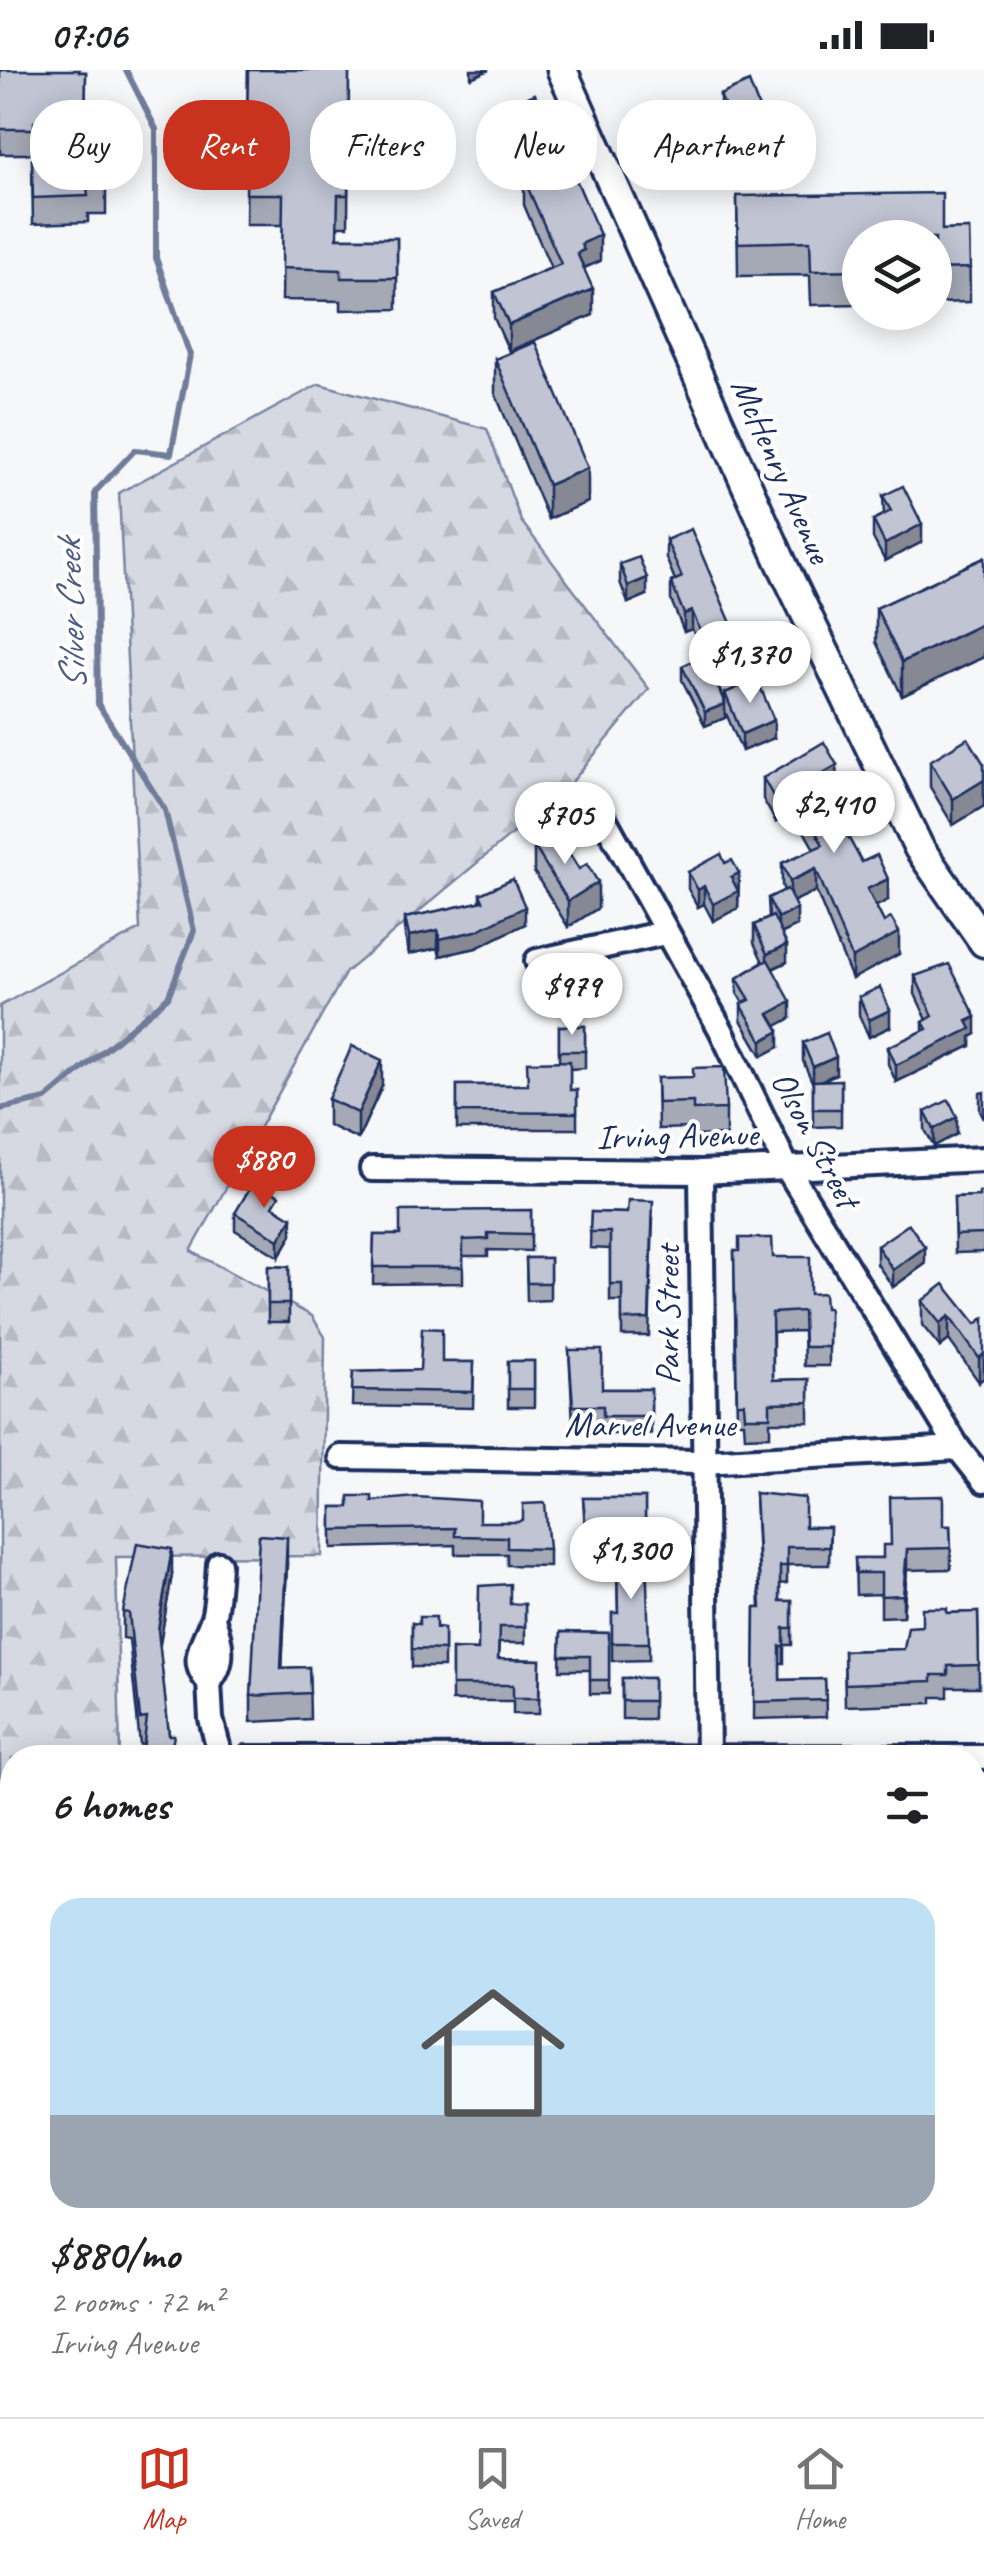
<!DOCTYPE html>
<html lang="en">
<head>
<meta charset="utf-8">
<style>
	body { margin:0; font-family:Caveat,sans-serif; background:#f2f2f2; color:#202124; height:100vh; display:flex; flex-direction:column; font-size:38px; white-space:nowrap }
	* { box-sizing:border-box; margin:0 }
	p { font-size:32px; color:#757577 }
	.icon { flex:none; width:55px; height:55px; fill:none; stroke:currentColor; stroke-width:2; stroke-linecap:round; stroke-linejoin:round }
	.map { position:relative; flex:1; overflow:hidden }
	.details { position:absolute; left:0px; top:1675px; width:985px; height:672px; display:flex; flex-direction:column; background:#fff; border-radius:40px 40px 0 0; box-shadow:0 5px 25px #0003 }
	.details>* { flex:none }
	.hud { position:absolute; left:30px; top:30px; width:925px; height:90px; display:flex; gap:20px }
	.controls { position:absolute; left:842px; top:150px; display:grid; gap:20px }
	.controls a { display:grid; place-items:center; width:110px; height:110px; border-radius:50%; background:#fff; box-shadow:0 5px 25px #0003; font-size:50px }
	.price { position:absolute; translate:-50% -85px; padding:0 22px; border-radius:35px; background:#fff; color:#222; font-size:32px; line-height:65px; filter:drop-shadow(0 2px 5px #0008) }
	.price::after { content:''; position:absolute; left:50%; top:60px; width:30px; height:22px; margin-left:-15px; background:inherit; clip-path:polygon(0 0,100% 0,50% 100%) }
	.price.active { background:#c8321e; color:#fff }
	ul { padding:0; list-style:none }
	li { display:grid; align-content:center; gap:20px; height:530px; padding:0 50px }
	li span { display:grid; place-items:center; height:310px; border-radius:30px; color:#555 }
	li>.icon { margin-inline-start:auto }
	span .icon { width:180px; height:180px; fill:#fffc; stroke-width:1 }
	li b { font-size:42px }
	h2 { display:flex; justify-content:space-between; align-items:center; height:120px; padding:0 50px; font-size:42px }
	.tag { padding:0 35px; border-radius:40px; background:#fff; box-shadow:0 5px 25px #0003; font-size:35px; line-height:90px }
	.tag.active { background:#c8321e; color:#fff }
	.status { display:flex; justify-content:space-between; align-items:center; height:70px; padding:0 50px; background:#fff; direction:ltr }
	.status svg { height:28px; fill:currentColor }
	.tab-bar { display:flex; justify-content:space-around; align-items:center; height:140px; border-top:2px solid #e0e0e0; background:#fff; font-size:28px; color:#757577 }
	.tab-bar a { display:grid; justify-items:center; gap:5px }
	.tab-bar .active { color:#c8321e }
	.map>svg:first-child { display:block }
	.forest { fill:url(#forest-firs); stroke:#7884a0; stroke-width:2.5 }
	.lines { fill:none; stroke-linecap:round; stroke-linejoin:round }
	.stream { stroke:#707c99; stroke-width:6 }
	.minor-casing { stroke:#1b2f5e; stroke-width:30 }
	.major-casing { stroke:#1b2f5e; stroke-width:35 }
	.minor { stroke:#fff; stroke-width:22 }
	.major { stroke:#fff; stroke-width:28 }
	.wall { fill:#a5a9b5; stroke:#1b2f5e; stroke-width:2.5 }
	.shaded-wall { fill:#868994; stroke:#1b2f5e; stroke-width:2.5 }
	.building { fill:#c0c4d3; stroke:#1b2f5e; stroke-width:2.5 }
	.labels { text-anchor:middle; stroke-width:8; stroke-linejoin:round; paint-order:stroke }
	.street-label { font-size:35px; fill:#1b2f5e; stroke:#fff }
	.water-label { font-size:38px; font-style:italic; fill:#4d5c81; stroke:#fff }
</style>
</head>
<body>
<div class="status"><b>07:06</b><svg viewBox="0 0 49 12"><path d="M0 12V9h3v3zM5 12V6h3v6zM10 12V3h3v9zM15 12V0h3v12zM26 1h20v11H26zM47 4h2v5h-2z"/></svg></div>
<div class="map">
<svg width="984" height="2347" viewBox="0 0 984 2347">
	<defs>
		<pattern id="forest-firs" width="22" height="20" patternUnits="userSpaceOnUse" patternTransform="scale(2.5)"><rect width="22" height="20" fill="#d6d9e2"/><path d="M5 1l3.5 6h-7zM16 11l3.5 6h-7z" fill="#b7bbc4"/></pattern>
	</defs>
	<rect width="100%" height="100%" fill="#f6f7f9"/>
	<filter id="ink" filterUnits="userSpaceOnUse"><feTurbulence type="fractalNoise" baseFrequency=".01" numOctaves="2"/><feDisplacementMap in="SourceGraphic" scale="20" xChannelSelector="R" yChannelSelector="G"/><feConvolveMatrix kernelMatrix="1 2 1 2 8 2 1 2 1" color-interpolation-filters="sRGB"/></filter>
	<g filter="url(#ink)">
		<path class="forest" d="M319 314 487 359 521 451 649 619 566 719 346 902 191 1181 312 1246 325 1267 322 1486 116 1487 120 1687 12 1688V1712H0V936L140 859 119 423Z"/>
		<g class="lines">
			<path class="stream" d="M0 1039 46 1029 168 927 194 861 165 740 98 634 95 422 135 380 171 384 190 285 156 188V59L126 0"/>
			<g class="minor-casing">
				<g id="minor">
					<path d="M605 750 721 960 787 1098 958 1378 984 1411"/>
					<path d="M537 891 665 863"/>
					<path d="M372 1099 701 1102 984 1089"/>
					<path d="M701 1102 708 1688"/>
					<path d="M341 1387 703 1392 958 1378"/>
					<path d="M219 1494C218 1510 217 1528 214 1544 209 1567 185 1589 209 1612L211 1649 221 1688"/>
					<path d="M209 1612C226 1593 221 1571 213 1549"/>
					<path d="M247 1688 984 1687"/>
					<path d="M0 1922 12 1923"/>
					<path d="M141 2347V2335"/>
					<path d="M581 2347V2335"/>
				</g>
			</g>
			<g class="major-casing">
				<g id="major">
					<path d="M562 0 781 492 919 778 984 872"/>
					<path d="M0 2280H12"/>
					<path d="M972 2280H984"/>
				</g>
			</g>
			<use href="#minor" class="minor"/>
			<use href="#major" class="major"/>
		</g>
		<g class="wall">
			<path d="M0 0 86 2 85 77H34V84H0Z"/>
			<path d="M248 0H349L348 156H338V168H397V239L341 240V231L282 230 283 155H246Z"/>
			<path d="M720 25 759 56 731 68 720 42Z"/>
			<path d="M483 46 542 59 529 64V80L496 94 483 63Z"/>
			<path d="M688 61 725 92 687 108 679 88V71L688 67Z"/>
			<path d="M32 90 106 118V144H88V152L33 154Z"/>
			<path d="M524 109 600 191 584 198 593 245 509 281 494 248V222L551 198 524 135Z"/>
			<path d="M737 126 942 160 969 159 970 232 935 233V168H860V234L811 235 810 205 738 206Z"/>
			<path d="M495 289 588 432 548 449 495 323Z"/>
			<path d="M883 426 922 472 885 491 873 468V450L884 445Z"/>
			<path d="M666 470 739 589 712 601 725 633V623L774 668 742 681 725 641V648L705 656 682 610V596L704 586 692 559 684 562 671 530V512L675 510 666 488Z"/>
			<path d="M984 488V587L902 626 876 572V538Z"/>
			<path d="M620 494 647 525 628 533 620 512Z"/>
			<path d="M930 691 984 694V736L953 755 930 717Z"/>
			<path d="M763 708 837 716 820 727 837 759 888 830 876 836 899 884 852 909 816 821 793 831 797 856 781 864 787 892 773 899 791 948 776 956 779 977 762 986 741 950V934L743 933 737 923V908L763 892 754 873V855L769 848 768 828 784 821 782 815V793L814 779 793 742 776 752 763 729Z"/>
			<path d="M534 776 598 838 568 857 534 802Z"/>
			<path d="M725 793 739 803 738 838 713 851 704 834 698 837 688 819V802Z"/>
			<path d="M480 824 525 854 476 878 440 886 438 878 409 884 405 866V848L480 832Z"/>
			<path d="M915 906 976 964 971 967V976L896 1012 888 994V977L923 961V952L927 950 915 924Z"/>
			<path d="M859 927 890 957 869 967 859 945Z"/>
			<path d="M559 956H585V998L570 999V1020H577V1059H457V1015H528L559 991Z"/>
			<path d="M803 973 836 1004 821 1011 841 1010V1056L813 1057V1014L803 991Z"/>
			<path d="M657 1008 726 1039V1065L693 1066V1058L658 1059Z"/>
			<path d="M382 1016 358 1069 328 1055V1029Z"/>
			<path d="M984 1022V1049L980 1041V1023Z"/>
			<path d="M925 1042 957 1064 934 1076 925 1060Z"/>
			<path d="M984 1121V1182L955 1183 954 1127 979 1126Z"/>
			<path d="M279 1139 292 1165 279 1187 235 1160V1143Z"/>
			<path d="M531 1140V1181L488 1180V1186H463V1213L373 1214 374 1165H400Z"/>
			<path d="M591 1142 627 1143 653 1148 649 1266H622V1231H610V1179L590 1178Z"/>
			<path d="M877 1176 925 1194 893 1217 877 1194Z"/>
			<path d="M734 1181 773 1187 825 1238H829V1296H804L803 1261 773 1262V1310L809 1309V1352H770V1366L745 1367 744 1352H737Z"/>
			<path d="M526 1188H550V1230L527 1231Z"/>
			<path d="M268 1196 289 1197V1252H268Z"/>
			<path d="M922 1231 976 1254 984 1248 979 1312 949 1270 940 1277 922 1255Z"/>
			<path d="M569 1280 602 1319H651V1364H603V1354H573Z"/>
			<rect x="508" y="1291" width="26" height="46"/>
			<path d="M442 1292H474L473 1338 352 1336 353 1302 420 1300Z"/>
			<path d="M755 1423 805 1457H830L829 1495H787V1513L780 1514V1531H792V1575H784V1593H780V1610L825 1609 826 1647 754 1649 755 1538H760Z"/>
			<path d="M583 1428H645V1473L621 1474V1487L649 1573V1590L612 1591V1543H618L617 1504H601L600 1477 586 1476Z"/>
			<path d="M372 1431 479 1452 549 1479V1496L507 1495V1484H455V1475L332 1478V1437H349Z"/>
			<path d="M943 1456H950L951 1499 907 1500 903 1546 881 1547V1524L856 1525 855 1488H883L891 1475Z"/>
			<path d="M287 1493 282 1598 309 1597 310 1649 251 1652V1626Z"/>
			<path d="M172 1505 159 1576 169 1665 174 1688 144 1674 140 1675 129 1569 123 1568V1542Z"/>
			<path d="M510 1534H525V1573H499L498 1589 540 1590 539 1644H513V1631H452V1579L478 1580Z"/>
			<path d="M978 1542 979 1617H948V1627H932V1633L845 1636 844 1581 904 1579 922 1556 947 1543Z"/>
			<path d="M412 1553 444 1558V1597H412Z"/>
			<path d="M561 1562 609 1563V1624H590V1600H560Z"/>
			<rect x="622" y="1608" width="31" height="41"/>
			<path d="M0 1713H10L9 1784H0Z"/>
			<rect x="980" y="1724" width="4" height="40"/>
			<rect x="0" y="1815" width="12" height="72"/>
			<path d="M972 1877H984V1933L972 1934Z"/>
			<path d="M972 1937 984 1968V2064H976V2132H972Z"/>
			<rect x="0" y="1939" width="12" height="120"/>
			<path d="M0 2090H12V2161L0 2162Z"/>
			<path d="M171 2335 291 2347H171Z"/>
			<path d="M627 2335 693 2347H627Z"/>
		</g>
		<g class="shaded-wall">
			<path d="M471 0H489L471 8Z"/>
			<path d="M759 38V56L731 68V50Z"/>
			<path d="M542 41V59L529 64V80L496 94V77L524 49Z"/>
			<path d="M725 75V92L687 108V90Z"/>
			<path d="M600 165V191L584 198 577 183 581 174Z"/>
			<path d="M593 219V245L509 281V255Z"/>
			<path d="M588 398V432L548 449V415Z"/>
			<path d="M922 454V472L885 491V474Z"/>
			<path d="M647 508V525L628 533V516Z"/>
			<path d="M692 541V559L684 562V544Z"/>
			<path d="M984 553V587L902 626V592Z"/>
			<path d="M739 572V589L710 602V584Z"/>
			<path d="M725 634V648L705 656V642Z"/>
			<path d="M774 650V668L742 681V664Z"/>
			<path d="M837 695V716L811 732V710Z"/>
			<path d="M984 710V736L953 755V729Z"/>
			<path d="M793 721V742L776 752V731Z"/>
			<path d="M816 799V821L790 833V811Z"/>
			<path d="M739 803 738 838 713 851V834L731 807Z"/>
			<path d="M888 809V830L867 841V819Z"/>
			<path d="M598 812V838L568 857V831Z"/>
			<path d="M704 816V834L698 837V820Z"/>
			<path d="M525 837V854L476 878 440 886V869Z"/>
			<path d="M797 839V856L778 865V848Z"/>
			<path d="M438 860V878L409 884V866Z"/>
			<path d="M899 862V884L852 909V888Z"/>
			<path d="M787 875V892L767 901V884Z"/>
			<path d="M791 932V948L769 960V944Z"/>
			<path d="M890 940V957L869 967V950Z"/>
			<path d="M976 947V964L971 967V976L896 1012V995Z"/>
			<path d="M779 961V977L762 986V971Z"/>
			<path d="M836 987V1004L813 1014V997Z"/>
			<path d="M382 990V1016L358 1069V1043Z"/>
			<path d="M957 1047V1064L934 1076V1059Z"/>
			<path d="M292 1148V1165L279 1187V1170Z"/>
			<path d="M925 1177V1194L893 1217V1200Z"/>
			<path d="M949 1246V1270L940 1277V1253Z"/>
			<path d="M984 1284V1308L979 1312V1288Z"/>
			<path d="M287 1467V1493L281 1624V1598Z"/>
			<path d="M172 1479V1505L158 1586V1560Z"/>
			<path d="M907 1479V1500L903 1546V1525Z"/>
		</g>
		<g class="building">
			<path d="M0 0H79V2H86L85 52H34V59H0Z"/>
			<path d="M248 0H349L348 125H338L337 168H397V208H341V200L282 198 283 124H246Z"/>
			<path d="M749 12 759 38 731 50 720 25Z"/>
			<path d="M535 24 542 41 524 49 529 63 496 77 483 46Z"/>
			<path d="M715 50 725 75 687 90 679 71 690 66 688 61Z"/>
			<path d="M105 88 106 118H87L88 126 33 128 32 90Z"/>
			<path d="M568 91 600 165 581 174 584 180 577 183 593 219 509 255 494 222 561 194 524 109Z"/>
			<path d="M942 123V160L969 159 970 198 935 199V168H860V200L811 201 810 171 738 173 737 126Z"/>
			<path d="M535 272 588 398 548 415 495 289Z"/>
			<path d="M903 416 922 454 885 474 873 450 891 441 883 426Z"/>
			<path d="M691 459 739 572 710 584 692 541 684 544 671 512 682 507 666 470Z"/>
			<path d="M639 487 647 508 628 516 620 494Z"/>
			<path d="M984 488V553L902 592 876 538Z"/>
			<path d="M705 586 725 634 705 642 682 596Z"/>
			<path d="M757 609 774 650 742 664 725 623Z"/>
			<path d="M968 668 984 694V710L953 729 930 691Z"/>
			<path d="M824 672 837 695 811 710 837 759 842 756 862 792 877 785 888 809 867 819 884 852 891 848 899 862 852 888 816 799 790 811 782 793 823 775 793 721 776 731 763 708Z"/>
			<path d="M556 762 579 799 587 794 598 812 568 831 534 776Z"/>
			<path d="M721 784 725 793 732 790 739 803 731 807 738 821 713 834 704 816 698 820 688 802Z"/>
			<path d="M513 809 525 837 476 861 440 869 438 860 409 866 405 848 483 831 480 824Z"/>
			<path d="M787 819 797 839 778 848 768 828Z"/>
			<path d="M773 846 787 875 767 884 754 855Z"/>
			<path d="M768 890 791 932 769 944 779 961 762 971 741 934 750 930 737 908Z"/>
			<path d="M949 894 976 947 967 951 971 959 896 995 888 977 927 959 923 952 933 946 915 906Z"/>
			<path d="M880 917 890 940 869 950 859 927Z"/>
			<rect x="559" y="956" width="26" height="25"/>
			<path d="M827 963 836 987 813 997 803 973Z"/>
			<path d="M352 976 382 990 358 1043 328 1029Z"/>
			<path d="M570 991V1020H577V1043L457 1042V1015H528L527 992Z"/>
			<path d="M724 997 726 1039 693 1040V1032L658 1033 657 1008 693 1007V998Z"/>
			<path d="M841 1010V1039H813V1011Z"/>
			<path d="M949 1030 957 1047 934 1059 925 1042Z"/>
			<path d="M254 1111 279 1126 273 1136 292 1148 279 1170 235 1143Z"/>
			<path d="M984 1121V1164L955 1165 954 1127 979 1126V1122Z"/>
			<path d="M628 1130 653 1131 649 1249 622 1250V1214H610V1162H590L591 1142 627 1143Z"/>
			<path d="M531 1140V1164L488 1163V1169L463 1170V1197H373L374 1165H400V1141Z"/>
			<path d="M909 1154 925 1177 893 1200 877 1176Z"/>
			<path d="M739 1168H772L773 1187H810V1224L824 1223 825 1238H829V1277H804L803 1241 772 1243 773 1310 809 1309V1332L770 1333V1347H745L744 1333H737L734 1181H739Z"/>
			<path d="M526 1188H550V1213H527Z"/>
			<path d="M268 1196 289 1197V1234H268Z"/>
			<path d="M944 1214 976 1254 984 1248V1284L979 1288 949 1246 940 1253 922 1231Z"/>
			<path d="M422 1258 442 1259V1292H474L473 1322 352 1320 353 1302 420 1300Z"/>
			<path d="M569 1280H602V1319H651V1346H603V1336H573Z"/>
			<rect x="508" y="1291" width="26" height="28"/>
			<path d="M755 1423 805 1428V1457H830L829 1477H787V1496H780V1531H792V1558H784V1576H780V1610L825 1609 826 1630 754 1632 755 1538H761Z"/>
			<path d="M349 1426H372V1431L416 1427 479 1431V1452H518L523 1449V1434L545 1433 549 1479 507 1478V1467L455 1466V1458L332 1460V1437H349Z"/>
			<path d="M943 1426V1456H950L951 1478 907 1479 903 1525 881 1526V1503H856L855 1488H883V1475H891L890 1427Z"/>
			<path d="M583 1428H645V1458H620L621 1487 601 1489 600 1461 586 1460Z"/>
			<path d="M259 1465 287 1467 281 1598 309 1597 310 1623 251 1626Z"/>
			<path d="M137 1473 172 1479 158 1560 169 1665H174L170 1688H142L147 1648 140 1649 129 1543 123 1542Z"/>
			<path d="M646 1486 649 1573H612V1543H618L617 1487Z"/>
			<path d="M510 1514V1534H525V1557H499L498 1589 540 1590 539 1628H513V1615H452V1579L478 1580 479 1516Z"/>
			<path d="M922 1538H947V1543L978 1542 979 1595 948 1596V1605H932V1611L845 1614 844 1581 904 1579 908 1557 922 1556Z"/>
			<path d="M419 1547H436V1558H444V1580L412 1579V1553L419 1554Z"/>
			<path d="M561 1562 609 1563V1610H590V1586H560Z"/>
			<rect x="622" y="1608" width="31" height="23"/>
			<path d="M0 1713H10L9 1758H0Z"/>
			<rect x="980" y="1724" width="4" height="23"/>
			<rect x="0" y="1815" width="12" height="46"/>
			<rect x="972" y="1877" width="12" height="24"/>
			<path d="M972 1937H982L984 1968V2031H975L976 2100H972Z"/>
			<path d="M0 1939H12V2034L0 2033Z"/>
			<rect x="0" y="2090" width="12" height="40"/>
			<path d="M172 2335H291V2347H264V2345H228V2347H172Z"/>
			<rect x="370" y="2335" width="166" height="12"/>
			<path d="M628 2335H692L693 2347H651L650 2345H644V2338H628Z"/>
			<rect x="854" y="2335" width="24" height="12"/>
		</g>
	</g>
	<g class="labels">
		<g class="street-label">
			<text transform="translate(782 400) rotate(66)" y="12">McHenry Avenue</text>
			<text transform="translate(677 1065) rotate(-1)" y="12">Irving Avenue</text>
			<text transform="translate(816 1069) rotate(62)" y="12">Olson Street</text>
			<text transform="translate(667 1245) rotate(-90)" y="12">Park Street</text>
			<text x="650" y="1366">Marvel Avenue</text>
		</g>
		<g class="water-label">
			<text transform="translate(70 545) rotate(-92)" y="13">Silver Creek</text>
		</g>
	</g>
</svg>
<div class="controls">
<a><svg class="icon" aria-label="layers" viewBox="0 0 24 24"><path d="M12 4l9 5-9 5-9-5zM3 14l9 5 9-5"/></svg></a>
</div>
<b class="price" style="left:750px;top:636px">$1,370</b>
<b class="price" style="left:834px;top:786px">$2,410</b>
<b class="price" style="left:565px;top:797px">$705</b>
<b class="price" style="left:572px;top:968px">$979</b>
<b class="price active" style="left:264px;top:1141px">$880</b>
<b class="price" style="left:631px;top:1532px">$1,300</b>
<div class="hud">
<a class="tag">Buy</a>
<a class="tag active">Rent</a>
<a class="tag">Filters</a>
<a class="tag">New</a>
<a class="tag">Apartment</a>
</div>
<section class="details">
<h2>6 homes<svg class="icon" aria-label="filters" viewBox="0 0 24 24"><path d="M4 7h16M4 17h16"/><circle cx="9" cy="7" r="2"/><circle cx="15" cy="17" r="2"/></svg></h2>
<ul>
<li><span style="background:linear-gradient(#bfe0f5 70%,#9aa5b1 0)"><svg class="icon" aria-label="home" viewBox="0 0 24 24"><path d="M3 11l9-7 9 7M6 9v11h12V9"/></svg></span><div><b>$880/mo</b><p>2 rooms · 72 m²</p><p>Irving Avenue</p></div></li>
</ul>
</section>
</div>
<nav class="tab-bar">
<a class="active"><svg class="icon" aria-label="map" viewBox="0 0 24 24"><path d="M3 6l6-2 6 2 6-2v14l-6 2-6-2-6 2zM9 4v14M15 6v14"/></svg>Map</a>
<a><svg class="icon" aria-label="saved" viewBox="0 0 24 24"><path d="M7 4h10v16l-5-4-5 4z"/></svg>Saved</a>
<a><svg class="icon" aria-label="home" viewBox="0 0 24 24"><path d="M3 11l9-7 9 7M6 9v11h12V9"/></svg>Home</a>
</nav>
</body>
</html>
